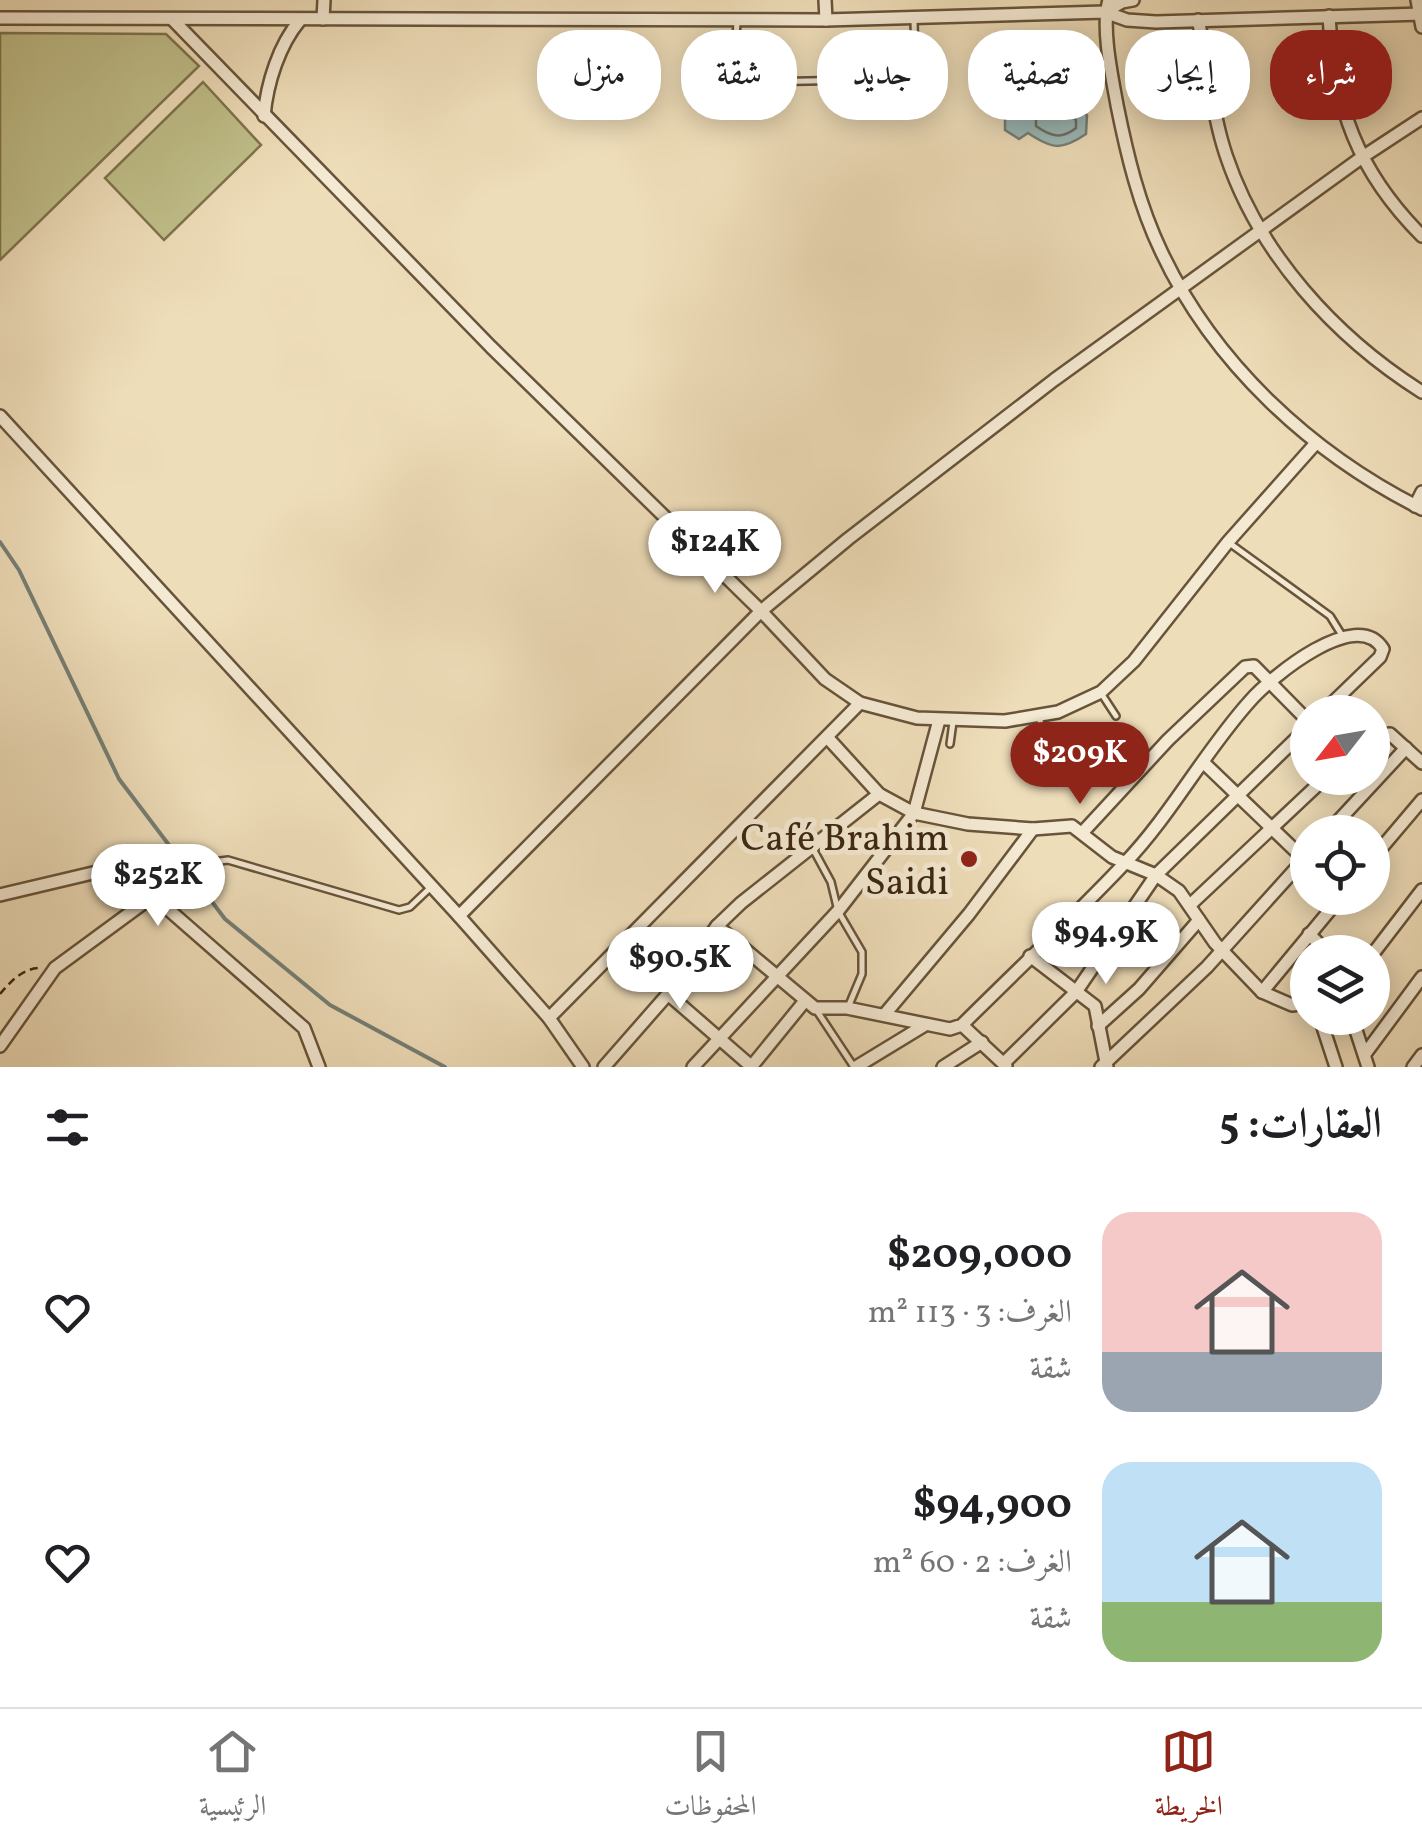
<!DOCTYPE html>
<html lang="ar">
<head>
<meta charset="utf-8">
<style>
	body { margin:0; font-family:Vollkorn,Amiri,serif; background:#f2f2f2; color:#202124; direction:rtl; height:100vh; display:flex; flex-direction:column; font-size:38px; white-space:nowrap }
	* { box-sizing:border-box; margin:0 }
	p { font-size:32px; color:#757577 }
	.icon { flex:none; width:55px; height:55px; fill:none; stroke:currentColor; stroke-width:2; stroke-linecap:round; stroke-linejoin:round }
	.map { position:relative; height:1067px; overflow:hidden; direction:ltr }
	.drawer { display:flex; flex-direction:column; background:#fff; flex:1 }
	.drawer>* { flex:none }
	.hud { position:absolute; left:30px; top:30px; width:1362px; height:90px; direction:rtl; display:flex; gap:20px }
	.needle { width:65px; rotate:239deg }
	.fabs { position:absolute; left:1290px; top:695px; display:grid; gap:20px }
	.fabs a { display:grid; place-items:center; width:100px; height:100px; border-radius:50%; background:#fff; box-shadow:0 5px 25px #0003; font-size:50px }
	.price { position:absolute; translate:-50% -85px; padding:0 22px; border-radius:35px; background:#fff; color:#222; font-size:32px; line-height:65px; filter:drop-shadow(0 2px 5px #0008) }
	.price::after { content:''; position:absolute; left:50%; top:60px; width:30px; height:22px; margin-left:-15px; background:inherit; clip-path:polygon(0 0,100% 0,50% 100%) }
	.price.current { background:#8f2418; color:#fff }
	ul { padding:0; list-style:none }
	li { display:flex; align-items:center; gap:30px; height:250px; padding:0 40px }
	li span { display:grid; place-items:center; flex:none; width:280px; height:200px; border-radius:30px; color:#555 }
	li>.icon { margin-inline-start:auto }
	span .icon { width:120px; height:120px; fill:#fffc; stroke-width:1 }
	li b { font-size:42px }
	h2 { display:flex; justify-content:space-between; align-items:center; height:120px; padding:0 40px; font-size:42px }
	.tag { padding:0 35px; border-radius:40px; background:#fff; box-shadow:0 5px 25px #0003; font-size:35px; line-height:90px }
	.tag.current { background:#8f2418; color:#fff }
	.dock { display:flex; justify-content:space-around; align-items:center; height:140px; border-top:2px solid #e0e0e0; background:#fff; font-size:28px; color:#757577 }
	.dock a { display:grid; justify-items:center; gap:5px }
	.dock .current { color:#8f2418 }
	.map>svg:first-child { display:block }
	.green { fill:#c0bf8a; stroke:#7e734d; stroke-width:2.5 }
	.water { fill:#9cbab8; stroke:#757f75; stroke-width:2.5 }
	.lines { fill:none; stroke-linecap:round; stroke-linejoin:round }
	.shore { stroke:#6c7064; stroke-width:2.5 }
	.stream { stroke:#757f75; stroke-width:4 }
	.lane-casing { stroke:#68543a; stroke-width:10 }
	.street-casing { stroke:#68543a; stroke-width:16 }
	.path { stroke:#3b2710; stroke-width:2.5; stroke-dasharray:8 5; stroke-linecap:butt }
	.lane { stroke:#f4e9d2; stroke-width:5 }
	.street { stroke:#f4e9d2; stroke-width:11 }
	.poi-dot { fill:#8f2418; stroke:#f4e9d2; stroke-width:4 }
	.labels { text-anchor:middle; stroke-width:10; stroke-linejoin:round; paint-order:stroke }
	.poi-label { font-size:38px; fill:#3b2710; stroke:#f4e9d2; text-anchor:end }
</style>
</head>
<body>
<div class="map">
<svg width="1422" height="1067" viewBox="0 0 1422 1067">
	<rect width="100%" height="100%" fill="#eeddb9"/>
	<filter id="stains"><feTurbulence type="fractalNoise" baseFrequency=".002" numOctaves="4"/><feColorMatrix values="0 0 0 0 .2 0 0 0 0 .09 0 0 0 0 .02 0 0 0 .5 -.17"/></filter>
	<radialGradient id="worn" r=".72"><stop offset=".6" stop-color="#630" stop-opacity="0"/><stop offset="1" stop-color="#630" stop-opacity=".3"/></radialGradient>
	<g class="green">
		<path d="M0 33 166 34 199 66 0 260Z"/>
		<path d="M203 82 261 145 164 240 105 178Z"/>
	</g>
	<path class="water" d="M1069 102 1087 115 1086 134C1061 151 1052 149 1028 133L1019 139 1005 130V117L1017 109C1033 113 1051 103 1069 102Z"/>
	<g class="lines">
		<path class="shore" d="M1051 113H1066L1076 120V128C1061 140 1050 136 1036 126V119Z"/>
		<path class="stream" d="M0 542 19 570 119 779 225 919 330 1005 445 1067"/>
		<g class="lane-casing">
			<g id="lane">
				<path d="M737 21C736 47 730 72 758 82L900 79 915 66 914 19"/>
				<path d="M1228 542 1330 616 1343 637"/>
				<path d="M1101 693 1116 716"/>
				<path d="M1039 717 1046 743"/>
				<path d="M950 744 953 722"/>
				<path d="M812 847 831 882 838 911 862 952V974L849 1005"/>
				<path d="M170 883 205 863 228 860 399 910 410 907 431 887"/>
				<path d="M817 1011 854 1067"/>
			</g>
		</g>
		<g class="street-casing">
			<g id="street">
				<path d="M825 0 826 20"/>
				<path d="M1109 0C1101 27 1112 77 1117 105 1127 155 1139 205 1161 251 1214 364 1312 454 1422 509"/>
				<path d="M1417 0 1422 27"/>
				<path d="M1105 12 1122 2 1133 0"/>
				<path d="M1329 16C1334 107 1358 172 1422 236"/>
				<path d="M0 18 826 20 1105 12 1127 20 1156 22 1422 14"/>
				<path d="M323 19 324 0"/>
				<path d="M173 20 491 347 761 611 825 679 860 703 917 718 1005 721 1058 712 1101 692 1134 661 1228 542 1316 443"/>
				<path d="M1198 20C1209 65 1211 110 1226 155 1259 254 1335 337 1422 392"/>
				<path d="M264 116C267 83 279 45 300 20"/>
				<path d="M0 416 459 916 549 1018 583 1067"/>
				<path d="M1415 506 1422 492"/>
				<path d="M827 737 879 794 914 813 968 824 1033 829 1072 826 1112 857 1156 875 1179 891 1215 943 1262 992 1292 1005 1308 1003"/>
				<path d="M1372 737 1390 734 1422 763"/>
				<path d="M1204 763 1304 859"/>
				<path d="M879 794 741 903 717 926 815 1008H847L950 1029 962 1025C1016 971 1072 919 1124 864 1172 814 1204 752 1250 701 1271 677 1357 606 1383 649L1380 657 1323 712"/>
				<path d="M1328 832 1406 748"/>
				<path d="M1082 833 1168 740 1245 667 1254 666 1308 721"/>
				<path d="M1372 859 1422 800"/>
				<path d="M0 895 97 872 115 878 135 892 153 896 167 884"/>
				<path d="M1190 905 1325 778"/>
				<path d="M459 916 761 611 848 539 1054 380 1361 158 1422 118"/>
				<path d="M1309 934 1327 952"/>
				<path d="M1372 955 1422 890"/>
				<path d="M1030 956 1095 1006 1107 1067"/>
				<path d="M1262 992 1340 898"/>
				<path d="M668 994 752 1067"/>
				<path d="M885 1014 969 914 1033 829"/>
				<path d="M549 1018 860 703"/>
				<path d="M1320 1018 1336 1067"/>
				<path d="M1352 1018 1368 1067"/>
				<path d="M962 1025 1006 1066"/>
				<path d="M1098 1026 1139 989 1199 920"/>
				<path d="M0 1046 55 968 153 896 304 1028 319 1067"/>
				<path d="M1365 1054 1422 977"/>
				<path d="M1004 1063 1076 992 1156 875 1308 727"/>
				<path d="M604 1067 668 994 717 926"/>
				<path d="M693 1067 838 911 914 813 939 720"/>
				<path d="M751 1067 804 1002"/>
				<path d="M856 1067 925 1025"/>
				<path d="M943 1067 982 1042"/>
				<path d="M1101 1067 1207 967 1308 855"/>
				<path d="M1413 1067 1422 1055"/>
			</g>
		</g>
		<path class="path" d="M0 994C11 981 22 969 39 968"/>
		<use href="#lane" class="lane"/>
		<use href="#street" class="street"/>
	</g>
	<circle class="poi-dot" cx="969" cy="859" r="10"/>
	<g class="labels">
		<g class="poi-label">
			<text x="949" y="850">Café Brahim<tspan x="949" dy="44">Saidi</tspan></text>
		</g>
	</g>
	<rect width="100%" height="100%" filter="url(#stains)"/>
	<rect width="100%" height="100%" fill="url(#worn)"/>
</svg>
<div class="fabs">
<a><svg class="needle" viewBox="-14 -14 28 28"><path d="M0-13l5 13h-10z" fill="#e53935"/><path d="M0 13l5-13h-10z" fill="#757577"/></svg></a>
<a><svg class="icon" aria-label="locate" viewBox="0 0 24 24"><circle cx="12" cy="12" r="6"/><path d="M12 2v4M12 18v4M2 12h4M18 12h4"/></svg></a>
<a><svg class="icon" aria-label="layers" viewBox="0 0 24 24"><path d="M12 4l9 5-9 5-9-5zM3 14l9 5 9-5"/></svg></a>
</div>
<b class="price" style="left:715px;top:596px">$124K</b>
<b class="price current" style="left:1080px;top:807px">$209K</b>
<b class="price" style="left:158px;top:929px">$252K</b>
<b class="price" style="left:1106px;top:987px">$94.9K</b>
<b class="price" style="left:680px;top:1012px">$90.5K</b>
<div class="hud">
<a class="tag current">شراء</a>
<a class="tag">إيجار</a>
<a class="tag">تصفية</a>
<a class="tag">جديد</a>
<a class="tag">شقة</a>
<a class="tag">منزل</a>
</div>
</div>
<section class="drawer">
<h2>العقارات: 5<svg class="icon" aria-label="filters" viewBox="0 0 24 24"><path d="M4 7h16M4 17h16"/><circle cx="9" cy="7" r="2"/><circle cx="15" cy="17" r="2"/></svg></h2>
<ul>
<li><span style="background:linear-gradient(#f6c9c9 70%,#9aa5b1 0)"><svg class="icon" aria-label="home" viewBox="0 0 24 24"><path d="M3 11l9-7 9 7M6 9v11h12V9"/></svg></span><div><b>$209,000</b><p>الغرف: 3 · 113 m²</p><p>شقة</p></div><svg class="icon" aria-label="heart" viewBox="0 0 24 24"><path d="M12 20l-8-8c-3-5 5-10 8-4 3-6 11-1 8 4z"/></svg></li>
<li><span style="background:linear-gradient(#bfe0f5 70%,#8fb573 0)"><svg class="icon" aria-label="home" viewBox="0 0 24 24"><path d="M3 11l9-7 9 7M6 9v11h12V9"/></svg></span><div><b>$94,900</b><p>الغرف: 2 · 60 m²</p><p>شقة</p></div><svg class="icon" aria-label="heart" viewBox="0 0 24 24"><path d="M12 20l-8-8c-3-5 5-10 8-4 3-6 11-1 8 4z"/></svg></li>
</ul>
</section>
<nav class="dock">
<a class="current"><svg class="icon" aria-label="map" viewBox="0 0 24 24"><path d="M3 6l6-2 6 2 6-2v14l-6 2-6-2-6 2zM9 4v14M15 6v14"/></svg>الخريطة</a>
<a><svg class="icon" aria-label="saved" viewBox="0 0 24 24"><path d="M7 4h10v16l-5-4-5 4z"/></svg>المحفوظات</a>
<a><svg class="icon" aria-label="home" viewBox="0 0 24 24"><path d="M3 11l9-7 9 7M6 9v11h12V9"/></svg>الرئيسية</a>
</nav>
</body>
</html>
